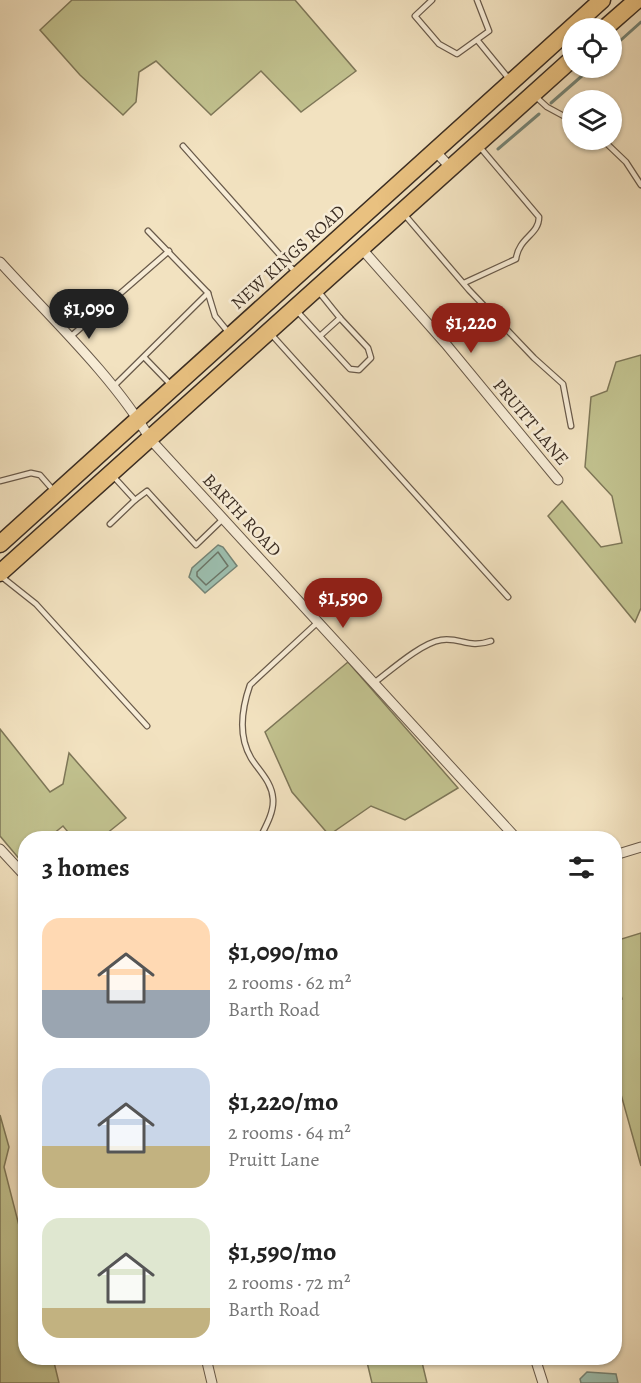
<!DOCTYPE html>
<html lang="en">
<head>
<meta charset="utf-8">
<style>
	body { margin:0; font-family:Alegreya,serif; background:#f2f2f2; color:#222; height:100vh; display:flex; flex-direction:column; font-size:22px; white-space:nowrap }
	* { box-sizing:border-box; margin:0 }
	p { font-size:20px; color:#767676 }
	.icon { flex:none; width:33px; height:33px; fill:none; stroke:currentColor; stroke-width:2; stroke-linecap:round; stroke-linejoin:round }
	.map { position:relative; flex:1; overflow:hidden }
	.panel { position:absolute; left:18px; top:831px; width:604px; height:534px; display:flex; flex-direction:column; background:#fff; border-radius:24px; box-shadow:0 2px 4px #0004 }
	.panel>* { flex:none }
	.buttons { position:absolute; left:562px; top:18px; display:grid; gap:12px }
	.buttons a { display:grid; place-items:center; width:60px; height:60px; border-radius:50%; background:#fff; box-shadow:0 2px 4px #0004; font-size:30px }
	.price { position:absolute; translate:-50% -51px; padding:0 14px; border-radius:21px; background:#8f2418; color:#fff; font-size:20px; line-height:39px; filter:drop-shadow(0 2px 3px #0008) }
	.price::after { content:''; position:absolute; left:50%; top:36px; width:18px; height:14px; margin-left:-9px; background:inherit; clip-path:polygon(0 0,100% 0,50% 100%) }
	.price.on { background:#222; color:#fff }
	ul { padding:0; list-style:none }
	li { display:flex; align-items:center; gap:18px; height:150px; padding:0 24px }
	li span { display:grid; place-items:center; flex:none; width:168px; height:120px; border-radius:18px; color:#555 }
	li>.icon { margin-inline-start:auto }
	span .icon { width:72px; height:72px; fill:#fffc; stroke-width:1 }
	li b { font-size:26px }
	h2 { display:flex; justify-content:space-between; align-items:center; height:72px; padding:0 24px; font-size:26px }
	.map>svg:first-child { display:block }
	.green { fill:#c1c18e; stroke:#7e7758; stroke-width:1.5 }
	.water { fill:#9cbeae; stroke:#758476; stroke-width:1.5 }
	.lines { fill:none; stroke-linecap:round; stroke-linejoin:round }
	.shore { stroke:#6c7668; stroke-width:1.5 }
	.stream { stroke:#758476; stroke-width:3 }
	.lane-casing { stroke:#695a4a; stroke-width:7 }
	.street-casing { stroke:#695a4a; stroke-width:11 }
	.highway-casing { stroke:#3b2d22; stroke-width:19 }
	.lane { stroke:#f7ecd6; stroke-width:4.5 }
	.street { stroke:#f7ecd6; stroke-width:9 }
	.highway { stroke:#e9c180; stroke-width:16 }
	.labels { text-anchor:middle; stroke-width:5; stroke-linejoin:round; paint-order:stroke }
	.street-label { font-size:18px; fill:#3b2d22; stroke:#f7ecd6 }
</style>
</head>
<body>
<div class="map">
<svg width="641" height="1383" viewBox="0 0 641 1383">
	<rect width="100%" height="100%" fill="#f2e2c0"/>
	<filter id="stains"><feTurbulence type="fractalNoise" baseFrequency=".00333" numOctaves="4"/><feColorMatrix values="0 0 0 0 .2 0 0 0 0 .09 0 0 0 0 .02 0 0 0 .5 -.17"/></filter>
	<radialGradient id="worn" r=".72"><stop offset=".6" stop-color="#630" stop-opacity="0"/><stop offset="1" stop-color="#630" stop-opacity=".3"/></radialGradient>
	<g class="green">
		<path d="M72 0H295L356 71 301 112 261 71 211 115 156 61 139 72 136 102 123 115 80 75 40 30Z"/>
		<path d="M641 355V608L635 622 548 516 562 501 601 547 622 543 612 496 585 467 591 397 607 391 616 362Z"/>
		<path d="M348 662 458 788 405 820 371 806 329 835 292 792 265 732Z"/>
		<path d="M0 729 50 792 63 784 69 753 126 818 101 838H94L88 832 72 837 63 826 48 838H26L25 857 21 861 0 836Z"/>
		<path d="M641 933V1166L615 1073V1001L622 999 615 974V941Z"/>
		<path d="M0 1115 9 1147 4 1167 25 1249 26 1358H53L59 1383H0Z"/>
		<path d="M366 1358H421L427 1383H372Z"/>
	</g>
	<g class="water">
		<path d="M218 545 223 547 237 566 205 593 189 577 192 568Z"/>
		<path d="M587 1372 616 1374 618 1383H581L580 1379Z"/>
	</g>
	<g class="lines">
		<path class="shore" d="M218 552 228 566 206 585 197 576V572Z"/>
		<g class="stream">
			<path d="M612 48 641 22"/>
			<path d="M551 103 591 68"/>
			<path d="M498 149 539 114"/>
		</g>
		<g class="lane-casing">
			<g id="lane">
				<path d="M432 0 415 16 439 44 457 54 489 31 477 0"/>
				<path d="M478 41 510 80"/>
				<path d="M535 96 547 107 573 121"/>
				<path d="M603 140 626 162 641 185"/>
				<path d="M183 146 296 273"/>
				<path d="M404 214 469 290 534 358 563 384 571 426"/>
				<path d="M148 231 208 293 215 316 229 333"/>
				<path d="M464 283 516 259C519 237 539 235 539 217L479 146"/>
				<path d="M319 292 340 318"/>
				<path d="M297 311 350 369 359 370 371 358 368 348 340 318 320 336"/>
				<path d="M271 334 508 597"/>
				<path d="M69 338 169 251"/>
				<path d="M144 357 171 385"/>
				<path d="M114 386 208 293"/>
				<path d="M0 481 31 473 40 475 54 491"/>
				<path d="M135 500 147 491 196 545 223 519"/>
				<path d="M110 524 135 500 113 476"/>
				<path d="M2 577 36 604 147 726"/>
				<path d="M374 683C390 671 421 643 441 640 461 637 468 649 491 641"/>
				<path d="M260 838C266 826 274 812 273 799 272 782 259 771 251 758 238 736 242 708 250 685L318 622"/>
			</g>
		</g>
		<g class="street-casing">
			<g id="street">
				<path d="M435 151 451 168"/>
				<path d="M361 248 445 343 558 480"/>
				<path d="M0 262C48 315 115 378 150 439L516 838"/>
				<path d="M0 849 26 877"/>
				<path d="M615 855 641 847"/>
				<path d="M206 1358 212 1383"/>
				<path d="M535 1358 543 1383"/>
			</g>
		</g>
		<g class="highway-casing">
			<g id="highway">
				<path d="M605 28 637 0"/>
				<path d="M0 544 602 0"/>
				<path d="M0 573 573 58"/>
			</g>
		</g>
		<use href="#lane" class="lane"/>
		<use href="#street" class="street"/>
		<use href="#highway" class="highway"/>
	</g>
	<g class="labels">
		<g class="street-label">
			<text transform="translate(288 257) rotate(-42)" y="6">NEW KINGS ROAD</text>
			<text transform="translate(531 422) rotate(50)" y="6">PRUITT LANE</text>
			<text transform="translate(242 515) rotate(47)" y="6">BARTH ROAD</text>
		</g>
	</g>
	<rect width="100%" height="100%" filter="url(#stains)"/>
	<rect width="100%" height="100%" fill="url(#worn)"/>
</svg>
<div class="buttons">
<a><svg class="icon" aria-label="locate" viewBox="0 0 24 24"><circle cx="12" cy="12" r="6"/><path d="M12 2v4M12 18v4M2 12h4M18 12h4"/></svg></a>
<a><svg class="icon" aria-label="layers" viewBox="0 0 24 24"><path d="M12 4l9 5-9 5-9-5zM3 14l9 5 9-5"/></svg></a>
</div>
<b class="price on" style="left:89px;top:340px">$1,090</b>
<b class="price" style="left:471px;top:354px">$1,220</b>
<b class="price" style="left:343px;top:629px">$1,590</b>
<section class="panel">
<h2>3 homes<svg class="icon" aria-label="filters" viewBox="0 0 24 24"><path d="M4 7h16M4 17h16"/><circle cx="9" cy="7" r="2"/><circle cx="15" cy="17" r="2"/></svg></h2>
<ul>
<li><span style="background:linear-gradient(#ffd9b3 60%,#9aa5b1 0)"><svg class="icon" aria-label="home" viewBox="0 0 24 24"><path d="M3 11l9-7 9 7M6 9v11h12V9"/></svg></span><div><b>$1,090/mo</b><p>2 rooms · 62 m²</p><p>Barth Road</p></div></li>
<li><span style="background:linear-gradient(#c9d6e8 65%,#c2b280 0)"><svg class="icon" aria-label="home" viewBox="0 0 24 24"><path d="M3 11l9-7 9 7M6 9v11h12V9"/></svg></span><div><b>$1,220/mo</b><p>2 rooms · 64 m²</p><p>Pruitt Lane</p></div></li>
<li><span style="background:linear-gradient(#dfe7d0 75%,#c2b280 0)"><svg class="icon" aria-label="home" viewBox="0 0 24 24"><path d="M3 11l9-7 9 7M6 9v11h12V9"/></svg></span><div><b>$1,590/mo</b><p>2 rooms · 72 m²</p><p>Barth Road</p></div></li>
</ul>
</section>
</div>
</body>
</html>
